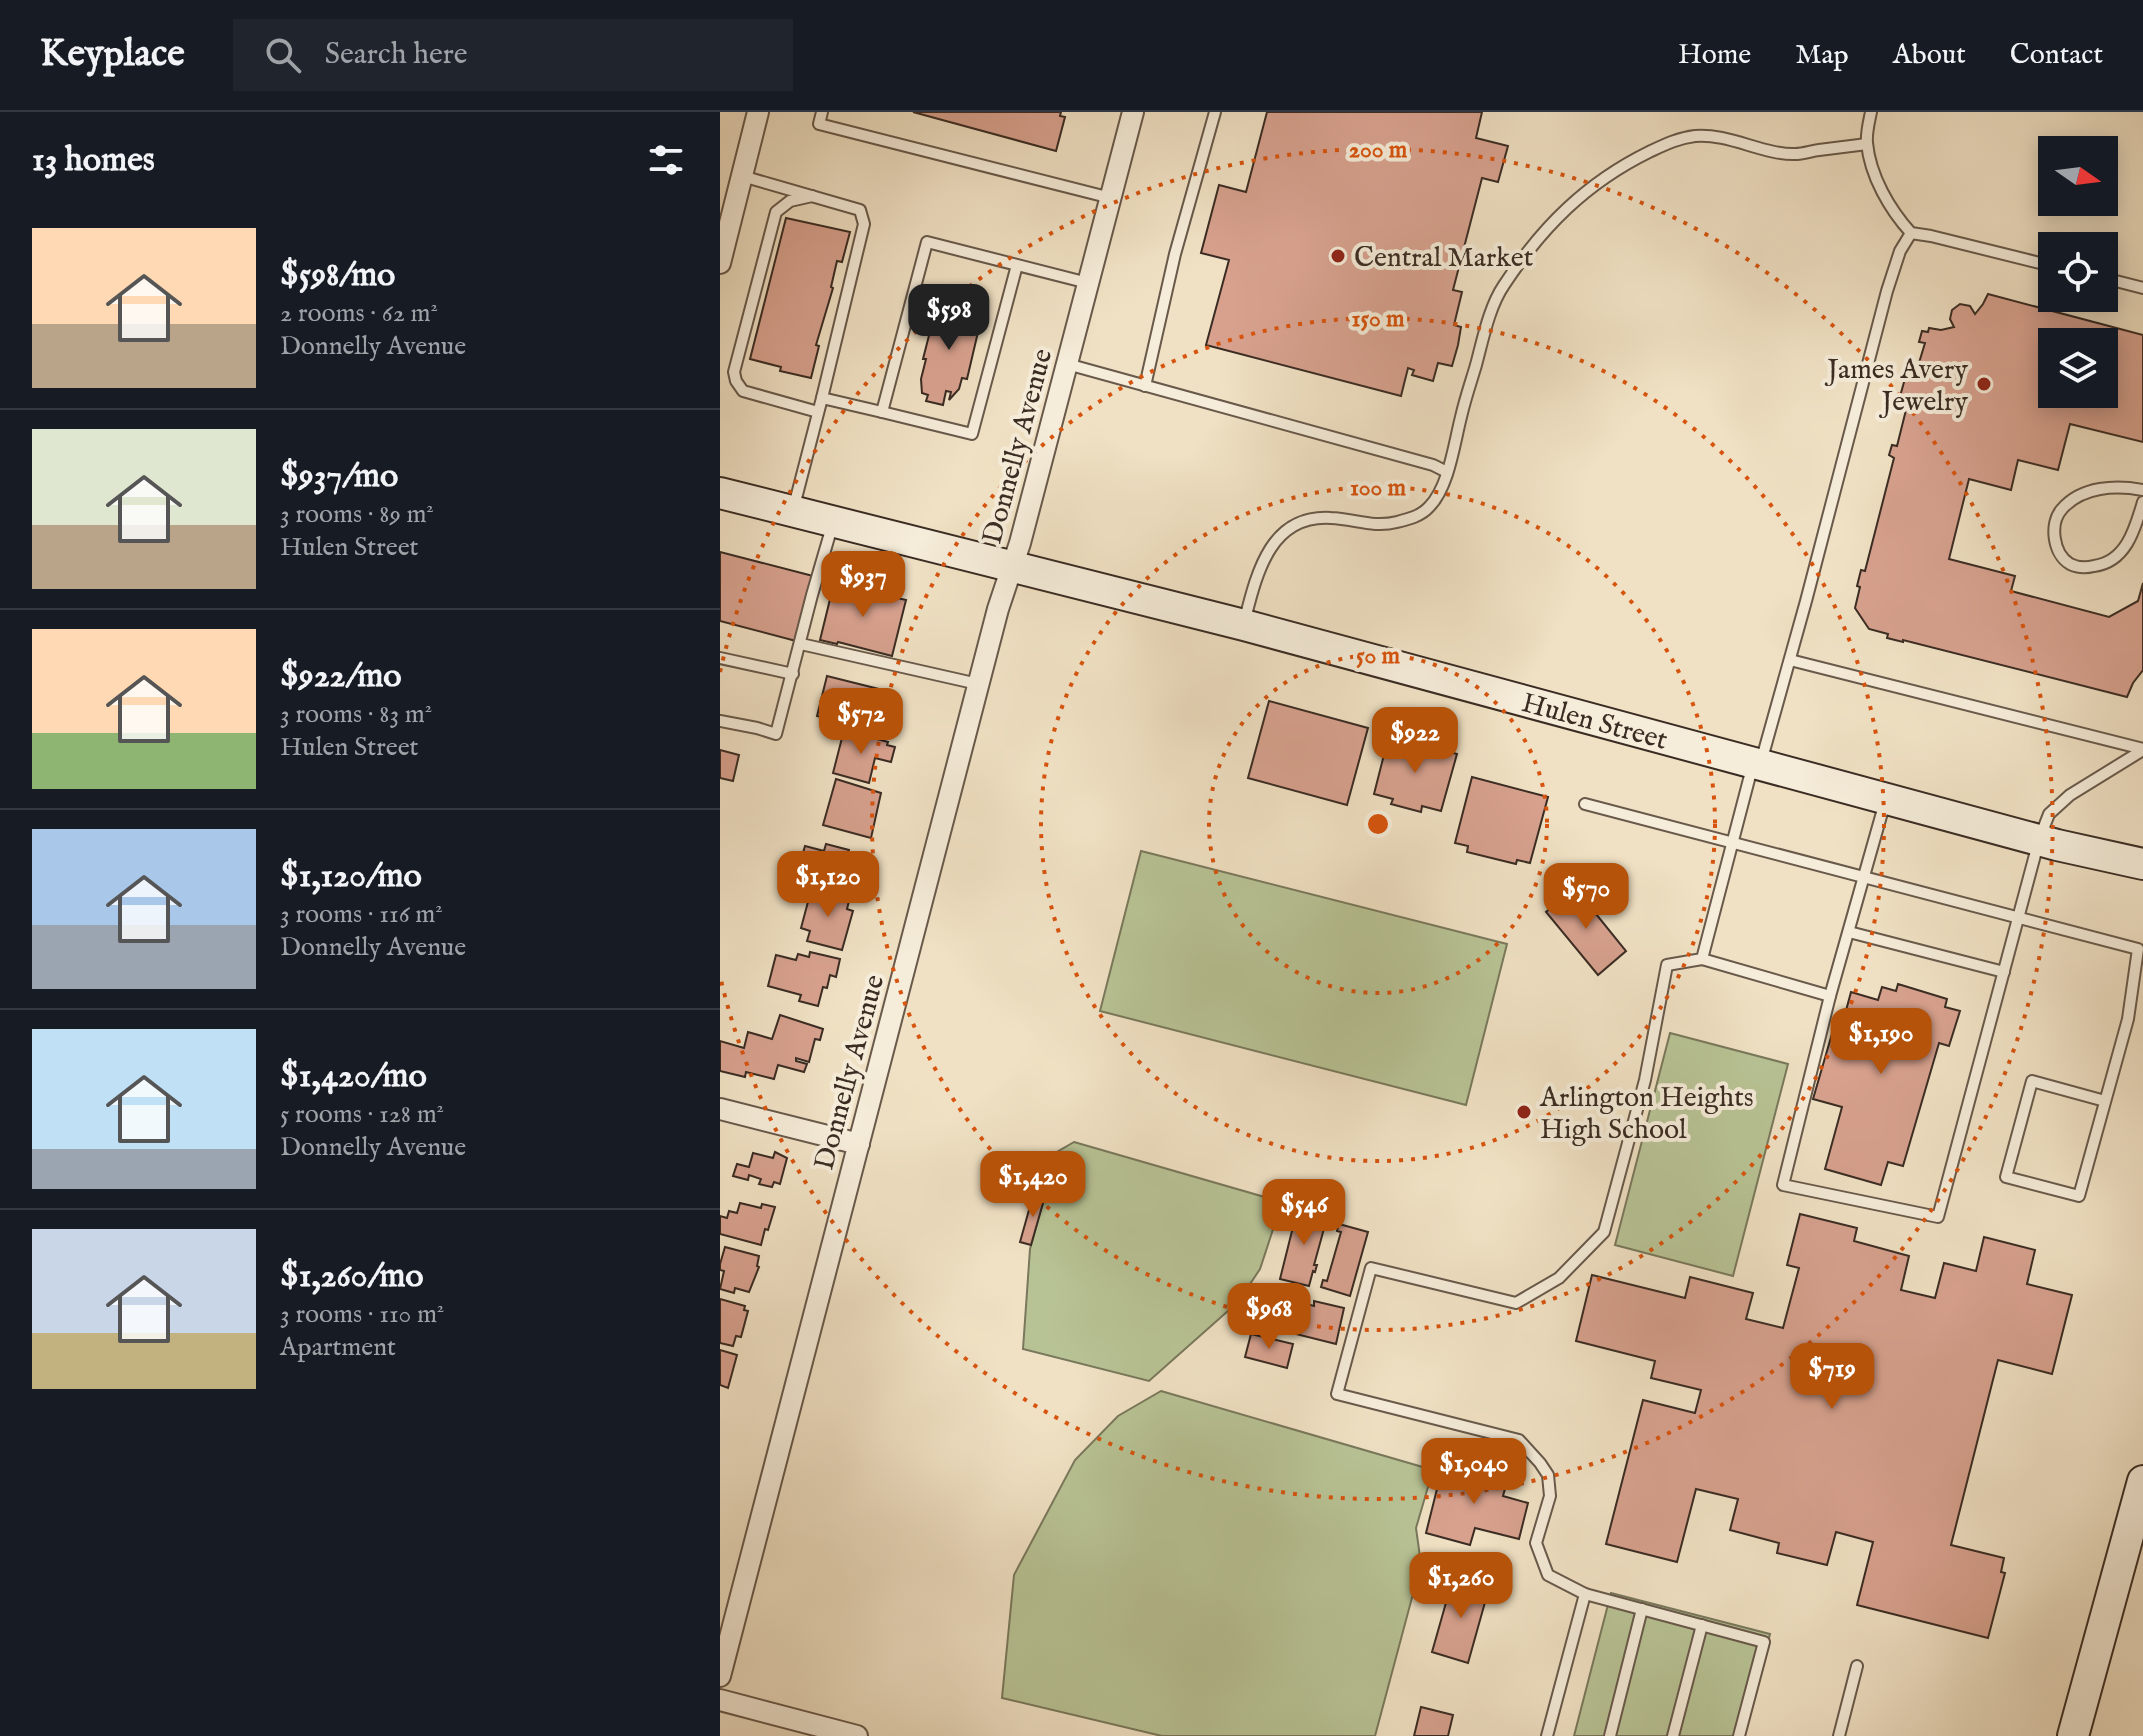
<!DOCTYPE html>
<html lang="en">
<head>
<meta charset="utf-8">
<style>
	body { margin:0; font-family:"IM FELL English",serif; background:#20242c; color:#f1f3f6; height:100vh; display:flex; flex-direction:column; font-size:30px; white-space:nowrap }
	* { box-sizing:border-box; margin:0 }
	p { font-size:26px; color:#9ea1a6 }
	.icon { flex:none; width:44px; height:44px; fill:none; stroke:currentColor; stroke-width:2; stroke-linecap:round; stroke-linejoin:round }
	.map { position:relative; flex:1; overflow:hidden }
	.drawer { display:flex; flex-direction:column; background:#171b24; width:720px }
	.drawer>* { flex:none }
	.needle { width:52px; rotate:104deg }
	.buttons { position:absolute; left:1318px; top:24px; display:grid; gap:16px }
	.buttons a { display:grid; place-items:center; width:80px; height:80px; border-radius:0px; background:#171b24; box-shadow:0 4px 20px #0003; font-size:40px }
	.price { position:absolute; translate:-50% -68px; padding:0 18px; border-radius:16px; background:#b45309; color:#fff; font-size:26px; line-height:52px; filter:drop-shadow(0 2px 4px #0008) }
	.price::after { content:''; position:absolute; left:50%; top:48px; width:24px; height:18px; margin-left:-12px; background:inherit; clip-path:polygon(0 0,100% 0,50% 100%) }
	.price.current { background:#222; color:#fff }
	ul { padding:0; list-style:none }
	li { display:flex; align-items:center; gap:24px; height:200px; padding:0 32px }
	li+li { border-top:2px solid #363941 }
	li span { display:grid; place-items:center; flex:none; width:224px; height:160px; border-radius:0px; color:#555 }
	li>.icon { margin-inline-start:auto }
	span .icon { width:96px; height:96px; fill:#fffc; stroke-width:1 }
	li b { font-size:34px }
	h2 { display:flex; justify-content:space-between; align-items:center; height:96px; padding:0 32px; font-size:34px }
	header { display:flex; align-items:center; gap:48px; box-sizing:border-box; height:112px; padding:0 40px; background:#171b24; border-bottom:2px solid #363941 }
	header strong { font-size:38px }
	nav { display:flex; gap:44px; margin-inline-start:auto; font-size:28px }
	.search { width:560px; height:72px; background:#20242c; display:flex; align-items:center; gap:20px; box-sizing:border-box; padding:0 28px; border-radius:0px; color:#9ea1a6; font-size:30px }
	main { display:flex; flex:1; min-height:0 }
	.map>svg:first-child { display:block }
	.green { fill:#b8c395; stroke:#79785c; stroke-width:2 }
	.building { fill:#d7a18e; stroke:#3a2c23; stroke-width:2; fill-rule:evenodd }
	.lines { fill:none; stroke-linecap:round; stroke-linejoin:round }
	.service-casing { stroke:#68594b; stroke-width:14 }
	.minor-casing { stroke:#68594b; stroke-width:24 }
	.secondary-casing { stroke:#3a2c23; stroke-width:34 }
	.service { stroke:#f5ecd9; stroke-width:10 }
	.minor { stroke:#f5ecd9; stroke-width:20 }
	.secondary { stroke:#f5ecd9; stroke-width:30 }
	.ring { fill:none; stroke:#d7540e; stroke-width:4; stroke-dasharray:4 8 }
	.poi-dot { fill:#8f2418; stroke:#f5ecd9; stroke-width:3 }
	.labels { text-anchor:middle; stroke-width:8; stroke-linejoin:round; paint-order:stroke }
	.poi-label { font-size:28px; fill:#3a2c23; stroke:#f5ecd9; text-anchor:start }
	.street-label { font-size:28px; fill:#3a2c23; stroke:#f5ecd9 }
	.centre { fill:#d7540e; stroke:#f5ecd9; stroke-width:4 }
	.ring-label { font-size:24px; text-anchor:middle; font-weight:bold; fill:#d7540e; stroke:#f5ecd9; stroke-width:8; stroke-linejoin:round; paint-order:stroke }
</style>
</head>
<body>
<header>
<strong>Keyplace</strong>
<div class="search"><svg class="icon" aria-label="search" viewBox="0 0 24 24"><circle cx="10" cy="10" r="6"/><path d="M15 15l6 6"/></svg>Search here</div>
<nav><a>Home</a><a>Map</a><a>About</a><a>Contact</a></nav>
</header>
<main>
<section class="drawer">
<h2>13 homes<svg class="icon" aria-label="filters" viewBox="0 0 24 24"><path d="M4 7h16M4 17h16"/><circle cx="9" cy="7" r="2"/><circle cx="15" cy="17" r="2"/></svg></h2>
<ul>
<li><span style="background:linear-gradient(#ffd9b3 60%,#b9a48a 0)"><svg class="icon" aria-label="home" viewBox="0 0 24 24"><path d="M3 11l9-7 9 7M6 9v11h12V9"/></svg></span><div><b>$598/mo</b><p>2 rooms · 62 m²</p><p>Donnelly Avenue</p></div></li>
<li><span style="background:linear-gradient(#dfe7d0 60%,#b9a48a 0)"><svg class="icon" aria-label="home" viewBox="0 0 24 24"><path d="M3 11l9-7 9 7M6 9v11h12V9"/></svg></span><div><b>$937/mo</b><p>3 rooms · 89 m²</p><p>Hulen Street</p></div></li>
<li><span style="background:linear-gradient(#ffd9b3 65%,#8fb573 0)"><svg class="icon" aria-label="home" viewBox="0 0 24 24"><path d="M3 11l9-7 9 7M6 9v11h12V9"/></svg></span><div><b>$922/mo</b><p>3 rooms · 83 m²</p><p>Hulen Street</p></div></li>
<li><span style="background:linear-gradient(#a9c7e8 60%,#9aa5b1 0)"><svg class="icon" aria-label="home" viewBox="0 0 24 24"><path d="M3 11l9-7 9 7M6 9v11h12V9"/></svg></span><div><b>$1,120/mo</b><p>3 rooms · 116 m²</p><p>Donnelly Avenue</p></div></li>
<li><span style="background:linear-gradient(#bfe0f5 75%,#9aa5b1 0)"><svg class="icon" aria-label="home" viewBox="0 0 24 24"><path d="M3 11l9-7 9 7M6 9v11h12V9"/></svg></span><div><b>$1,420/mo</b><p>5 rooms · 128 m²</p><p>Donnelly Avenue</p></div></li>
<li><span style="background:linear-gradient(#c9d6e8 65%,#c2b280 0)"><svg class="icon" aria-label="home" viewBox="0 0 24 24"><path d="M3 11l9-7 9 7M6 9v11h12V9"/></svg></span><div><b>$1,260/mo</b><p>3 rooms · 110 m²</p><p>Apartment</p></div></li>
</ul>
</section>
<div class="map">
<svg width="1423" height="1624" viewBox="0 0 1423 1624">
	<rect width="100%" height="100%" fill="#f0e1c4"/>
	<filter id="stains"><feTurbulence type="fractalNoise" baseFrequency=".0025" numOctaves="4"/><feColorMatrix values="0 0 0 0 .2 0 0 0 0 .09 0 0 0 0 .02 0 0 0 .5 -.17"/></filter>
	<radialGradient id="worn" r=".72"><stop offset=".6" stop-color="#630" stop-opacity="0"/><stop offset="1" stop-color="#630" stop-opacity=".3"/></radialGradient>
	<g class="green">
		<path d="M421 739 787 832 746 993 380 899Z"/>
		<path d="M950 921 1068 952 1013 1164 895 1133Z"/>
		<path d="M354 1030 562 1090 540 1157 518 1190 429 1269 303 1237 310 1137 337 1040Z"/>
		<path d="M441 1279 713 1358 696 1416 701 1452 655 1624H442L282 1586 294 1463 355 1348 398 1304Z"/>
		<path d="M891 1481 1050 1522 1024 1624H854Z"/>
	</g>
	<g class="building">
		<path d="M193 0H341L340 4 345 5 336 39Z"/>
		<path d="M547 0H762L756 26 788 34 778 70 762 66 733 178 742 180 734 213 741 215 738 233 732 254 718 251 713 269 692 263 694 258 688 256 681 284 486 233 509 148 481 141 499 73 526 80Z"/>
		<path d="M66 106 130 120 122 150 117 149 111 175 113 176 96 233 99 234 91 266 60 259 61 255 30 247Z"/>
		<path d="M1268 182 1423 223V330L1350 312 1338 358 1298 348 1291 378 1249 367 1229 447 1295 464 1291 479 1389 505 1418 489 1423 471V558L1413 571 1407 585 1183 528V530L1167 526 1168 522 1149 517 1135 496 1140 475 1137 474 1141 458 1145 459 1174 346 1169 343 1172 333 1177 334 1186 298 1177 295 1186 263 1195 264 1205 231 1199 230 1202 219 1208 220 1209 216 1221 218 1234 215 1230 207 1232 198 1240 192 1250 194 1255 202 1263 192ZM1332 230H1384V282H1332Z"/>
		<path d="M217 192 262 203 247 267 242 266 239 277 229 288 231 280 226 279 223 293 206 289 208 283 202 281 201 267 206 247H203Z"/>
		<path d="M0 440 93 464 76 529 0 509Z"/>
		<path d="M114 471 186 488 172 544 118 530 117 532 100 528Z"/>
		<path d="M107 564 167 579 157 619 97 604Z"/>
		<path d="M549 589 648 616 627 693 528 666Z"/>
		<path d="M123 622 138 626 139 622 168 630 167 633 175 635 171 650 155 646 149 671 113 661Z"/>
		<path d="M669 623 737 642 721 699 702 694 701 700 671 692 673 687 654 682Z"/>
		<path d="M0 638 19 643 13 669 0 666Z"/>
		<path d="M752 665 828 685 810 751 797 748 796 752 747 740 748 734 735 731Z"/>
		<path d="M116 667 161 681 151 726 103 713Z"/>
		<path d="M106 732 129 738 127 744 130 745 125 760 142 765 138 782 76 765 85 734 104 739Z"/>
		<path d="M95 776 130 785 127 797 133 799 122 838 87 829 90 819 81 816 89 786 92 787Z"/>
		<path d="M855 776 906 839 878 863 826 800Z"/>
		<path d="M90 840 120 847 116 865 110 863 107 876 103 875 98 894 79 889 81 883 48 874 56 843 76 848 78 842 89 845Z"/>
		<path d="M1178 872 1227 887 1225 895 1240 899 1229 934 1219 931 1183 1054 1168 1050 1161 1073 1105 1057 1122 995 1093 987 1114 915 1121 917 1131 880 1158 888 1162 875 1176 879Z"/>
		<path d="M60 903 103 917 100 928 95 927 89 950 76 946V949L87 952 84 960 58 953 54 967 26 960 25 965 0 959V929L24 936 28 920 52 927Z"/>
		<path d="M55 1040 67 1046 60 1072 54 1070 52 1075 39 1072 41 1067 29 1063 28 1068 13 1064 17 1052 29 1055 33 1041 53 1046Z"/>
		<path d="M273 1041 285 1044 283 1048 291 1050 283 1075 264 1069Z"/>
		<path d="M314 1080 325 1084 311 1133 300 1130Z"/>
		<path d="M20 1091 41 1096 42 1092 55 1095 48 1118 45 1117 41 1133 0 1122V1104L7 1106 9 1099 17 1101Z"/>
		<path d="M578 1095 607 1103 606 1107 610 1108 608 1114 605 1113 594 1153H597L595 1160 593 1159 589 1174 560 1167Z"/>
		<path d="M1080 1102 1137 1116 1134 1129 1189 1144 1181 1178 1215 1186 1224 1151 1256 1159 1264 1125 1315 1138 1307 1172 1352 1183 1332 1262 1278 1248 1231 1433 1284 1446 1281 1460 1285 1461 1268 1526 1137 1493 1153 1430 1116 1420 1107 1453 1057 1441 1059 1431 1010 1418 1018 1387 976 1377 957 1450 886 1432 923 1288 975 1301 981 1278 931 1266 935 1249 856 1229 872 1163 965 1186 970 1165 1033 1181 1026 1207 1063 1216 1079 1156 1067 1153Z"/>
		<path d="M619 1112 648 1120 630 1184 601 1175 603 1168 607 1169 621 1120 617 1119Z"/>
		<path d="M5 1135 39 1144 37 1154 39 1155 29 1180 15 1176 14 1181 0 1177 4 1159 0 1158V1152Z"/>
		<path d="M556 1184 594 1194V1189L624 1196 616 1232 548 1215 553 1195 550 1194 552 1187 556 1188Z"/>
		<path d="M0 1187 25 1194 24 1198 28 1199 21 1225 16 1224 13 1234 0 1231Z"/>
		<path d="M531 1222 573 1232 567 1256 525 1245Z"/>
		<path d="M0 1238 17 1243 8 1276 0 1273Z"/>
		<path d="M724 1349 788 1366 783 1384 808 1391 799 1427 755 1416 750 1433 706 1421Z"/>
		<path d="M733 1466 769 1476 748 1551 712 1540Z"/>
		<path d="M701 1595 733 1603 728 1624H694Z"/>
	</g>
	<g class="lines">
		<g class="service-casing">
			<g id="service">
				<path d="M102 0 99 12 391 86"/>
				<path d="M1151 0C1149 10 1146 21 1147 31 1150 64 1170 98 1191 121L1211 124 1332 154"/>
				<path d="M22 64 140 98 144 112 102 286"/>
				<path d="M92 84 70 89 56 100 14 260 16 269 23 279 98 300"/>
				<path d="M297 153 252 322 162 300 207 130 368 171"/>
				<path d="M1384 166 1423 176"/>
				<path d="M347 252 713 353 727 360"/>
				<path d="M425 274 455 142 495 0"/>
				<path d="M1423 378C1396 373 1362 374 1342 397 1329 411 1333 442 1350 452 1358 456 1366 456 1374 454 1406 450 1415 417 1423 390"/>
				<path d="M73 398 102 286 162 300"/>
				<path d="M524 511C536 464 549 402 611 406 635 407 653 416 677 410 689 407 701 404 709 395 729 375 734 332 741 305 745 287 751 270 756 253 763 227 769 195 784 173 822 115 866 71 929 40 944 33 958 26 975 24 1008 21 1044 43 1075 42 1083 42 1091 39 1099 38 1115 36 1131 34 1147 32"/>
				<path d="M81 532 258 572"/>
				<path d="M0 546 73 562"/>
				<path d="M1070 548 1423 637"/>
				<path d="M0 609 37 616 56 622 92 483 113 411"/>
				<path d="M1041 650 1086 489 1167 179 1180 139 1191 121"/>
				<path d="M865 692 1418 837 1408 907 1359 1084 1286 1065 1312 969 1385 989"/>
				<path d="M1129 820 1284 860"/>
				<path d="M982 847 1110 884 1063 1073 1218 1105 1319 728 1329 702 1350 683 1423 638"/>
				<path d="M1110 884 1165 690"/>
				<path d="M865 1482 1044 1530 1019 1624"/>
				<path d="M827 1624 865 1482 828 1463 816 1431 830 1384 828 1363 820 1351 799 1328 617 1282 651 1156 796 1191 839 1166 884 1120 925 968 947 853 982 847 1033 652"/>
				<path d="M890 1624 922 1497"/>
				<path d="M953 1624 982 1513"/>
				<path d="M1119 1624 1137 1554"/>
			</g>
		</g>
		<g class="minor-casing">
			<g id="minor">
				<path d="M0 151 38 0"/>
				<path d="M0 997 139 1032"/>
				<path d="M0 1564 278 497 300 431 413 0"/>
				<path d="M0 1588 137 1624"/>
			</g>
		</g>
		<g class="secondary-casing">
			<g id="secondary">
				<path id="s1" d="M0 381 524 513 1337 733 1423 752"/>
				<path d="M1353 1624 1423 1369"/>
			</g>
		</g>
		<use href="#service" class="service"/>
		<use href="#minor" class="minor"/>
		<use href="#secondary" class="secondary"/>
	</g>
	<g class="ring">
		<circle cx="658" cy="712" r="169"/>
		<circle cx="658" cy="712" r="337"/>
		<circle cx="658" cy="712" r="506"/>
		<path d="M0 560A675 675 0 1 1 0 864"/>
	</g>
	<g class="poi-dot">
		<circle cx="618" cy="144" r="8"/>
		<circle cx="1264" cy="272" r="8"/>
		<circle cx="804" cy="1000" r="8"/>
	</g>
	<g class="labels">
		<g class="poi-label">
			<text x="634" y="154">Central Market</text>
			<text x="1248" y="266" text-anchor="end">James Avery<tspan x="1248" dy="32">Jewelry</tspan></text>
			<text x="820" y="994">Arlington Heights<tspan x="820" dy="32">High School</tspan></text>
		</g>
		<g class="street-label">
			<text transform="translate(296 334) rotate(-75)" y="10">Donnelly Avenue</text>
			<text dy="10" stroke="none"><textPath href="#s1" startOffset="904">Hulen Street</textPath></text>
			<text transform="translate(128 960) rotate(-75)" y="10">Donnelly Avenue</text>
		</g>
	</g>
	<circle cx="658" cy="712" r="12" class="centre"/>
	<g class="ring-label">
		<text x="658" y="45">200 m</text>
		<text x="658" y="214">150 m</text>
		<text x="658" y="383">100 m</text>
		<text x="658" y="551">50 m</text>
	</g>
	<rect width="100%" height="100%" filter="url(#stains)"/>
	<rect width="100%" height="100%" fill="url(#worn)"/>
</svg>
<div class="buttons">
<a><svg class="needle" viewBox="-14 -14 28 28"><path d="M0-13l5 13h-10z" fill="#e53935"/><path d="M0 13l5-13h-10z" fill="#9ea1a6"/></svg></a>
<a><svg class="icon" aria-label="locate" viewBox="0 0 24 24"><circle cx="12" cy="12" r="6"/><path d="M12 2v4M12 18v4M2 12h4M18 12h4"/></svg></a>
<a><svg class="icon" aria-label="layers" viewBox="0 0 24 24"><path d="M12 4l9 5-9 5-9-5zM3 14l9 5 9-5"/></svg></a>
</div>
<b class="price current" style="left:229px;top:240px">$598</b>
<b class="price" style="left:143px;top:507px">$937</b>
<b class="price" style="left:141px;top:644px">$572</b>
<b class="price" style="left:695px;top:663px">$922</b>
<b class="price" style="left:108px;top:807px">$1,120</b>
<b class="price" style="left:866px;top:819px">$570</b>
<b class="price" style="left:1161px;top:964px">$1,190</b>
<b class="price" style="left:313px;top:1107px">$1,420</b>
<b class="price" style="left:584px;top:1135px">$546</b>
<b class="price" style="left:549px;top:1239px">$968</b>
<b class="price" style="left:1112px;top:1299px">$719</b>
<b class="price" style="left:754px;top:1394px">$1,040</b>
<b class="price" style="left:741px;top:1508px">$1,260</b>
</div>
</main>
</body>
</html>
